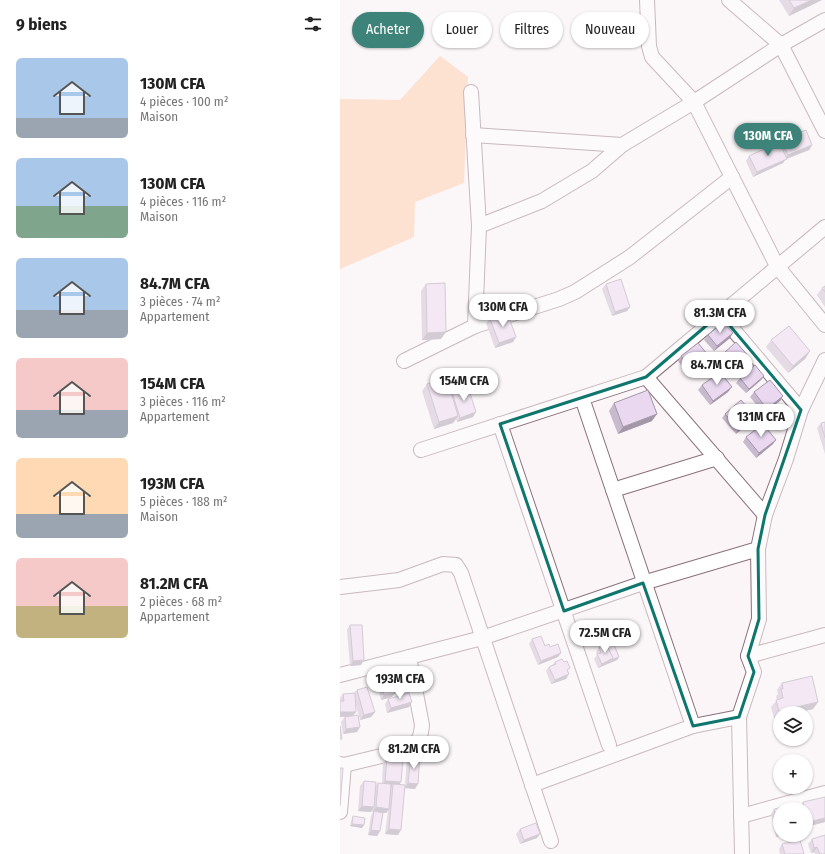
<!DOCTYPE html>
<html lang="fr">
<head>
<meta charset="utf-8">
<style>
	body { margin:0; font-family:"Fira Sans Condensed",sans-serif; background:#f6f6f6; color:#222; height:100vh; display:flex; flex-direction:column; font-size:15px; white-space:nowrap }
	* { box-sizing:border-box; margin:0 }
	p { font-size:13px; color:#767676 }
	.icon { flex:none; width:22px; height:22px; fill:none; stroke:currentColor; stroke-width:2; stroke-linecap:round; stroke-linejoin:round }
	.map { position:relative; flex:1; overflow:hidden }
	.details { display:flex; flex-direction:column; background:#fff; width:340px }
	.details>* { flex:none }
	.guide { position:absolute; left:12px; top:12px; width:380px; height:36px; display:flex; gap:8px }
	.tools { position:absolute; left:433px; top:706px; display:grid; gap:8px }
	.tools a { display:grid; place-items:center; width:40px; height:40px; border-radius:50%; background:#fff; box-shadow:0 1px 3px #0004; font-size:20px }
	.price { position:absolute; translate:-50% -34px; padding:0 9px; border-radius:14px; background:#fff; color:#222; font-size:13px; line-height:26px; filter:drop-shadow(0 1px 2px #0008) }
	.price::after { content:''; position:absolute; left:50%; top:24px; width:12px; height:9px; margin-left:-6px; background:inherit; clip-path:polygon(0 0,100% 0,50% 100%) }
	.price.selected { background:#3e837a; color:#fff }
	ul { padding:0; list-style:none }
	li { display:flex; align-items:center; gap:12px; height:100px; padding:0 16px }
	li span { display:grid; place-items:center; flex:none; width:112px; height:80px; border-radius:6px; color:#555 }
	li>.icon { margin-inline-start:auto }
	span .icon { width:48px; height:48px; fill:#fffc; stroke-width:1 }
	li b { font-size:17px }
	h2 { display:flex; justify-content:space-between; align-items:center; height:48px; padding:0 16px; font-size:17px }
	.tag { padding:0 14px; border-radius:18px; background:#fff; box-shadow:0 1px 3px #0004; font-size:14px; line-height:36px }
	.tag.selected { background:#3e837a; color:#fff }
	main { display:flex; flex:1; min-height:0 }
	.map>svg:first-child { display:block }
	.green { fill:#fec7a2 }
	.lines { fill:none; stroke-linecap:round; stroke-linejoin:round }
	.street-casing { stroke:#8b707c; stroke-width:16 }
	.street { stroke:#fff; stroke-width:14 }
	.wall { fill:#c8bace }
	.shaded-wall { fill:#a397a8 }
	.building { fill:#e9d8f0; stroke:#a397a8 }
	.marked { fill:none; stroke:#0f766e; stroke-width:3; stroke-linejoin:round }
</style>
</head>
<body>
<main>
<section class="details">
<h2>9 biens<svg class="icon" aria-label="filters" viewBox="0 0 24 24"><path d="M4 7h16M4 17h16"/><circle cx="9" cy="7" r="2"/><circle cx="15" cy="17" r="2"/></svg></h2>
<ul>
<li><span style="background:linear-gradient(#a9c7e8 75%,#9aa5b1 0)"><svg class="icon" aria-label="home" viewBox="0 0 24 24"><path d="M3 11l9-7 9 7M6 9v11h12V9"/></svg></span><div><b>130M CFA</b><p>4 pièces · 100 m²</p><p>Maison</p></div></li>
<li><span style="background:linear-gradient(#a9c7e8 60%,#7fa58c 0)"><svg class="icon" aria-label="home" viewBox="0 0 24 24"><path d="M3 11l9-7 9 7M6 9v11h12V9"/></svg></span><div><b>130M CFA</b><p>4 pièces · 116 m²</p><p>Maison</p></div></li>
<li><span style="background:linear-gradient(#a9c7e8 65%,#9aa5b1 0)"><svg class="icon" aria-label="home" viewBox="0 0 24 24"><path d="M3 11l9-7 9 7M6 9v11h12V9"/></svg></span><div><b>84.7M CFA</b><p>3 pièces · 74 m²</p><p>Appartement</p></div></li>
<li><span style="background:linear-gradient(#f6c9c9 65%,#9aa5b1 0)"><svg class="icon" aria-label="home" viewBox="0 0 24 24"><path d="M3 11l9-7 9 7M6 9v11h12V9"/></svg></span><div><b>154M CFA</b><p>3 pièces · 116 m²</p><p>Appartement</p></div></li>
<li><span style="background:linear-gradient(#ffd9b3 70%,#9aa5b1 0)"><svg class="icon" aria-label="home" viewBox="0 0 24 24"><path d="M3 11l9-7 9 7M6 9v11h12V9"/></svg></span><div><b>193M CFA</b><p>5 pièces · 188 m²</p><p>Maison</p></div></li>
<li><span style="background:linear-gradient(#f6c9c9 60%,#c2b280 0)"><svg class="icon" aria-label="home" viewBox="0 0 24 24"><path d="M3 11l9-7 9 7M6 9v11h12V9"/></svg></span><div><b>81.2M CFA</b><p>2 pièces · 68 m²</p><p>Appartement</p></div></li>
</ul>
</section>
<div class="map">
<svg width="485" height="854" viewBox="0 0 485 854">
	<rect width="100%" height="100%" fill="#fbf5f8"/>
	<path class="green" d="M100 56 128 77 124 183 75 202 74 237 0 269V99L60 100Z"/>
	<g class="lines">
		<g class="street-casing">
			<g id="street">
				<path d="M307 0 309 46 312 57 354 102 437 266 485 325"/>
				<path d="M389 0 441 45 485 131"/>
				<path d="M131 92 139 226 135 326"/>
				<path d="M133 135 282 145"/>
				<path d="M139 226 202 201 252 171 282 145 354 102 441 45 485 20"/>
				<path d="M380 314 461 410"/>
				<path d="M64 361 135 326 219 299 235 292 290 257 392 177"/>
				<path d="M306 377 425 515"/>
				<path d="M242 398 353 726"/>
				<path d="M160 424 269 745"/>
				<path d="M81 450 306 377 485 227"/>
				<path d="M273 490 377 458"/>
				<path d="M0 587 59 580 103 564 116 565 121 573 211 841"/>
				<path d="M408 656 485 635"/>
				<path d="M0 675 142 638 303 583 418 549"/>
				<path d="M0 764 4 765 70 749C79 742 81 736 82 725L69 657"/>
				<path d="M192 785 353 726 399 717"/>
				<path d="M0 812 4 765"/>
				<path d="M401 816 485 793"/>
				<path d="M402 854 399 717 414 672 408 656 419 619 418 549 425 515 446 459 461 410 485 360"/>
			</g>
		</g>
		<use href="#street" class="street"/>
	</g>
	<g class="wall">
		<path d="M439 0H482L449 16Z"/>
		<path d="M441 140 472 145 469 150 446 159 443 163 413 177 406 161 409 156 439 143Z"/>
		<path d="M86 284 101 339 82 340 81 291Z"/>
		<path d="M266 284 290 307 287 311 272 316 262 289Z"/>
		<path d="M485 286V307L477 295 482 288Z"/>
		<path d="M150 319 176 337 173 342 155 348 146 323Z"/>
		<path d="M368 335 390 338 374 351 364 340Z"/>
		<path d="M431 340 470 351 465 359 448 373 426 347Z"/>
		<path d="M384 353 410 358 406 362 394 373 381 358Z"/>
		<path d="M341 356 372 360 368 364 351 378 338 361Z"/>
		<path d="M424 376 421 380 406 393 396 383 400 378Z"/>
		<path d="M87 384 111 393 112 392 133 417 117 422 116 419 113 423 94 429 82 391Z"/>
		<path d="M362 385 388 392 370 405 358 390Z"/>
		<path d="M414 392 443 396 440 401 423 413 410 397Z"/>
		<path d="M274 403 312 421 278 434 269 411Z"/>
		<path d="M385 414 412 420 396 434 382 418Z"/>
		<path d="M485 422V454L477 428 481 423Z"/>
		<path d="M406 437 433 444 416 458 403 442Z"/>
		<path d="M10 625 21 665 10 666 7 630Z"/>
		<path d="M192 639 205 646 210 647 221 653 218 657 198 665 189 644Z"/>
		<path d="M266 645 279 657 277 660 270 663 258 668 254 659 257 655 256 652 259 647Z"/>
		<path d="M215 662 228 671 226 679 211 684 206 671 209 667 212 665Z"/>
		<path d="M38 673 52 697 41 700 35 677Z"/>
		<path d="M442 683 478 702 473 709 456 713H440V717L434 718 431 707 437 700 436 696 438 694 437 690Z"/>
		<path d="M17 690 35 712 31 717 20 720 15 702 16 712 13 716 17 732 3 734 1 722 5 717H6H0V698L3 694 14 693Z"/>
		<path d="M48 699 69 707 47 713 45 704Z"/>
		<path d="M71 755 75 789 65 788 58 835 45 834 48 811 46 813H43L40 831 37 836 28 835 31 816 33 812H32L33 809 31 812 18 811 20 786 24 781 35 786 38 783H42L43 763 47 758 59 785H65L67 759Z"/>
		<path d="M463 802 485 822 466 827V809H461L460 807Z"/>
		<path d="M434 809 440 835 436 837 431 814Z"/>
		<path d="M13 816 24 825 22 828 10 826 12 818Z"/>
		<path d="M180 829 197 838 180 844 176 834Z"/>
		<path d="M472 839 485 854H475L474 852 471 853 468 844Z"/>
		<path d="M442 844 464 854H440L439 849Z"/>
	</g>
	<g class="shaded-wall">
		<path d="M472 0H482L449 16 454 8Z"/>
		<path d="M472 145 469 150 446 159 443 163 413 177 417 172 444 160 448 155Z"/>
		<path d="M290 307 287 311 272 316 275 312Z"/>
		<path d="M106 332 101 339 82 340 87 333Z"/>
		<path d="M393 333 390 338 374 351 377 346Z"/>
		<path d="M176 337 173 342 155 348 159 343Z"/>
		<path d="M470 351 465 359 448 373 453 366Z"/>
		<path d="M410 358 406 362 394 373 397 368Z"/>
		<path d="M372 360 368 364 351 378 355 373Z"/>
		<path d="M424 376 421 380 406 393 409 389Z"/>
		<path d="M392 387 388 392 370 405 373 401Z"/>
		<path d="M443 396 440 401 423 413 427 409Z"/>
		<path d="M136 412 133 417 117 422 120 418Z"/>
		<path d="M317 414 312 421 278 434 283 427Z"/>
		<path d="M118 416 113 423 94 429 99 422Z"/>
		<path d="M415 416 412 420 396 434 399 429Z"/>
		<path d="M436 440 433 444 416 458 419 453Z"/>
		<path d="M221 653 218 657 198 665 201 661Z"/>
		<path d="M279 657 277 660 270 663 258 668 262 664 273 658Z"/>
		<path d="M24 660 21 665 10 666 13 661Z"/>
		<path d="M229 674 226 679 211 684 215 680Z"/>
		<path d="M55 693 52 697 41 700 44 695Z"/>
		<path d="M72 702 69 707 47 713 51 708Z"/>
		<path d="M478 702 473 709 456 713H440V717L434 718 439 711Z"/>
		<path d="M0 712H16L12 716 0 717Z"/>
		<path d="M35 712 31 717 20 720 24 715Z"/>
		<path d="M20 727 17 732 3 734 6 729Z"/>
		<path d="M45 781 61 782 58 787 53 784 51 787 42 786Z"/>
		<path d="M68 783 78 784 75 789 65 788Z"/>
		<path d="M22 806 34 807 31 812 18 811Z"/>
		<path d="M36 807 49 809 46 813 32 812Z"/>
		<path d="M485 818V822L466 827V826L468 822Z"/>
		<path d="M12 824 24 825 22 828 10 826Z"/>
		<path d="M49 829 61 830 58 835 45 834Z"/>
		<path d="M31 830 40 831 37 836 28 835Z"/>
		<path d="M439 832H440V835H445L436 837Z"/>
		<path d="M200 834 197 838 180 844 184 840Z"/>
		<path d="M477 847 474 852 471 853 474 848Z"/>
	</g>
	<g class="building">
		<path d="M449 0H472L454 8Z"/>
		<path d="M466 130 472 145 448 155 441 140Z"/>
		<path d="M439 142 447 159 417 172 409 156Z"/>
		<path d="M281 279 290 307 275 312 266 284Z"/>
		<path d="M105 283 106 332 87 333 86 284Z"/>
		<path d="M485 286V292L482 288Z"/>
		<path d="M167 312 176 337 159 343 150 319Z"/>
		<path d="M383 322 393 333 377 346 368 335Z"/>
		<path d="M449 326 470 351 453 366 431 340Z"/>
		<path d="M396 342 410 358 397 368 384 353Z"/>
		<path d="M358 343 372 360 355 373 341 356Z"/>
		<path d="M415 365 424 376 409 389 400 378Z"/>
		<path d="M380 372 392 387 373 401 362 385Z"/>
		<path d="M107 378 118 416 99 422 87 384Z"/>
		<path d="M430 380 443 396 427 409 414 392Z"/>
		<path d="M128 387 136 412 120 418 112 392Z"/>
		<path d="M308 390 317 414 283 427 274 403Z"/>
		<path d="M401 400 415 416 399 429 385 414Z"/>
		<path d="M485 422V438L481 423Z"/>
		<path d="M423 424 436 440 419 453 406 437Z"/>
		<path d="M10 625H22L24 660 13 661Z"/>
		<path d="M201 636 205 646 209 644 210 647 218 644 221 653 201 661 192 639Z"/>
		<path d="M273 642 279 657 271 660 273 658 266 645Z"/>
		<path d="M266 644 273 658 262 664 257 654 261 653 259 647Z"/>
		<path d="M222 659 224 662 227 661 230 668 227 670 229 674 215 680 209 667 216 664 215 662Z"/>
		<path d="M49 670 55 693 44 695 38 673Z"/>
		<path d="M472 676 478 702 439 711 436 700 443 698 441 689H443L442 683Z"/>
		<path d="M27 687 35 712 24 715 17 690Z"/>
		<path d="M15 693 16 712H0V701H4L3 694Z"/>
		<path d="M69 693 72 702 51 708 48 699Z"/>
		<path d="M18 715 20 727 6 729 5 717Z"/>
		<path d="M0 726 2 739H0Z"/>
		<path d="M71 755H80L78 784 68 783Z"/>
		<path d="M47 758 63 759 61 782 45 781Z"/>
		<path d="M0 768H3L0 806Z"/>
		<path d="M24 781 36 782 34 807 22 806Z"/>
		<path d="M38 783 51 784 49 809 36 807Z"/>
		<path d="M53 784 65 785 61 830 49 829Z"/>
		<path d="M485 797V818L468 822 466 812V809H465L463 802Z"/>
		<path d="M452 805 453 809H440V832H439L434 809Z"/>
		<path d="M34 811 43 813 40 831 31 830Z"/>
		<path d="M13 816 25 818 24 825 12 824Z"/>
		<path d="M196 823 200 834 184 840 180 829Z"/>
		<path d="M485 835V854H480L477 847 474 848 472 839Z"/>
		<path d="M460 840 464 854H445L442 844Z"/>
	</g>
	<path d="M0 0H485V854H0ZM380 314 461 410 425 515 418 549 419 619 408 656 414 672 399 717 353 726 303 583 224 611 160 424 306 377Z" fill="#fbf5f8" fill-opacity=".55" fill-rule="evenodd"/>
	<path class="marked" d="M380 314 461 410 425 515 418 549 419 619 408 656 414 672 399 717 353 726 303 583 224 611 160 424 306 377Z"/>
</svg>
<div class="tools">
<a><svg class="icon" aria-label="layers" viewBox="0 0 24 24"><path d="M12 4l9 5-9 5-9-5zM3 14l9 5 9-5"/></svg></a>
<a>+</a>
<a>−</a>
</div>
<b class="price selected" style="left:428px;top:157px">130M CFA</b>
<b class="price" style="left:163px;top:328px">130M CFA</b>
<b class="price" style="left:380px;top:334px">81.3M CFA</b>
<b class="price" style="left:377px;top:386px">84.7M CFA</b>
<b class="price" style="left:124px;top:402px">154M CFA</b>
<b class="price" style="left:421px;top:438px">131M CFA</b>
<b class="price" style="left:265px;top:654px">72.5M CFA</b>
<b class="price" style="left:60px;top:700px">193M CFA</b>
<b class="price" style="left:74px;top:770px">81.2M CFA</b>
<div class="guide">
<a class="tag selected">Acheter</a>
<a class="tag">Louer</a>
<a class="tag">Filtres</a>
<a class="tag">Nouveau</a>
</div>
</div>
</main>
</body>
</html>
